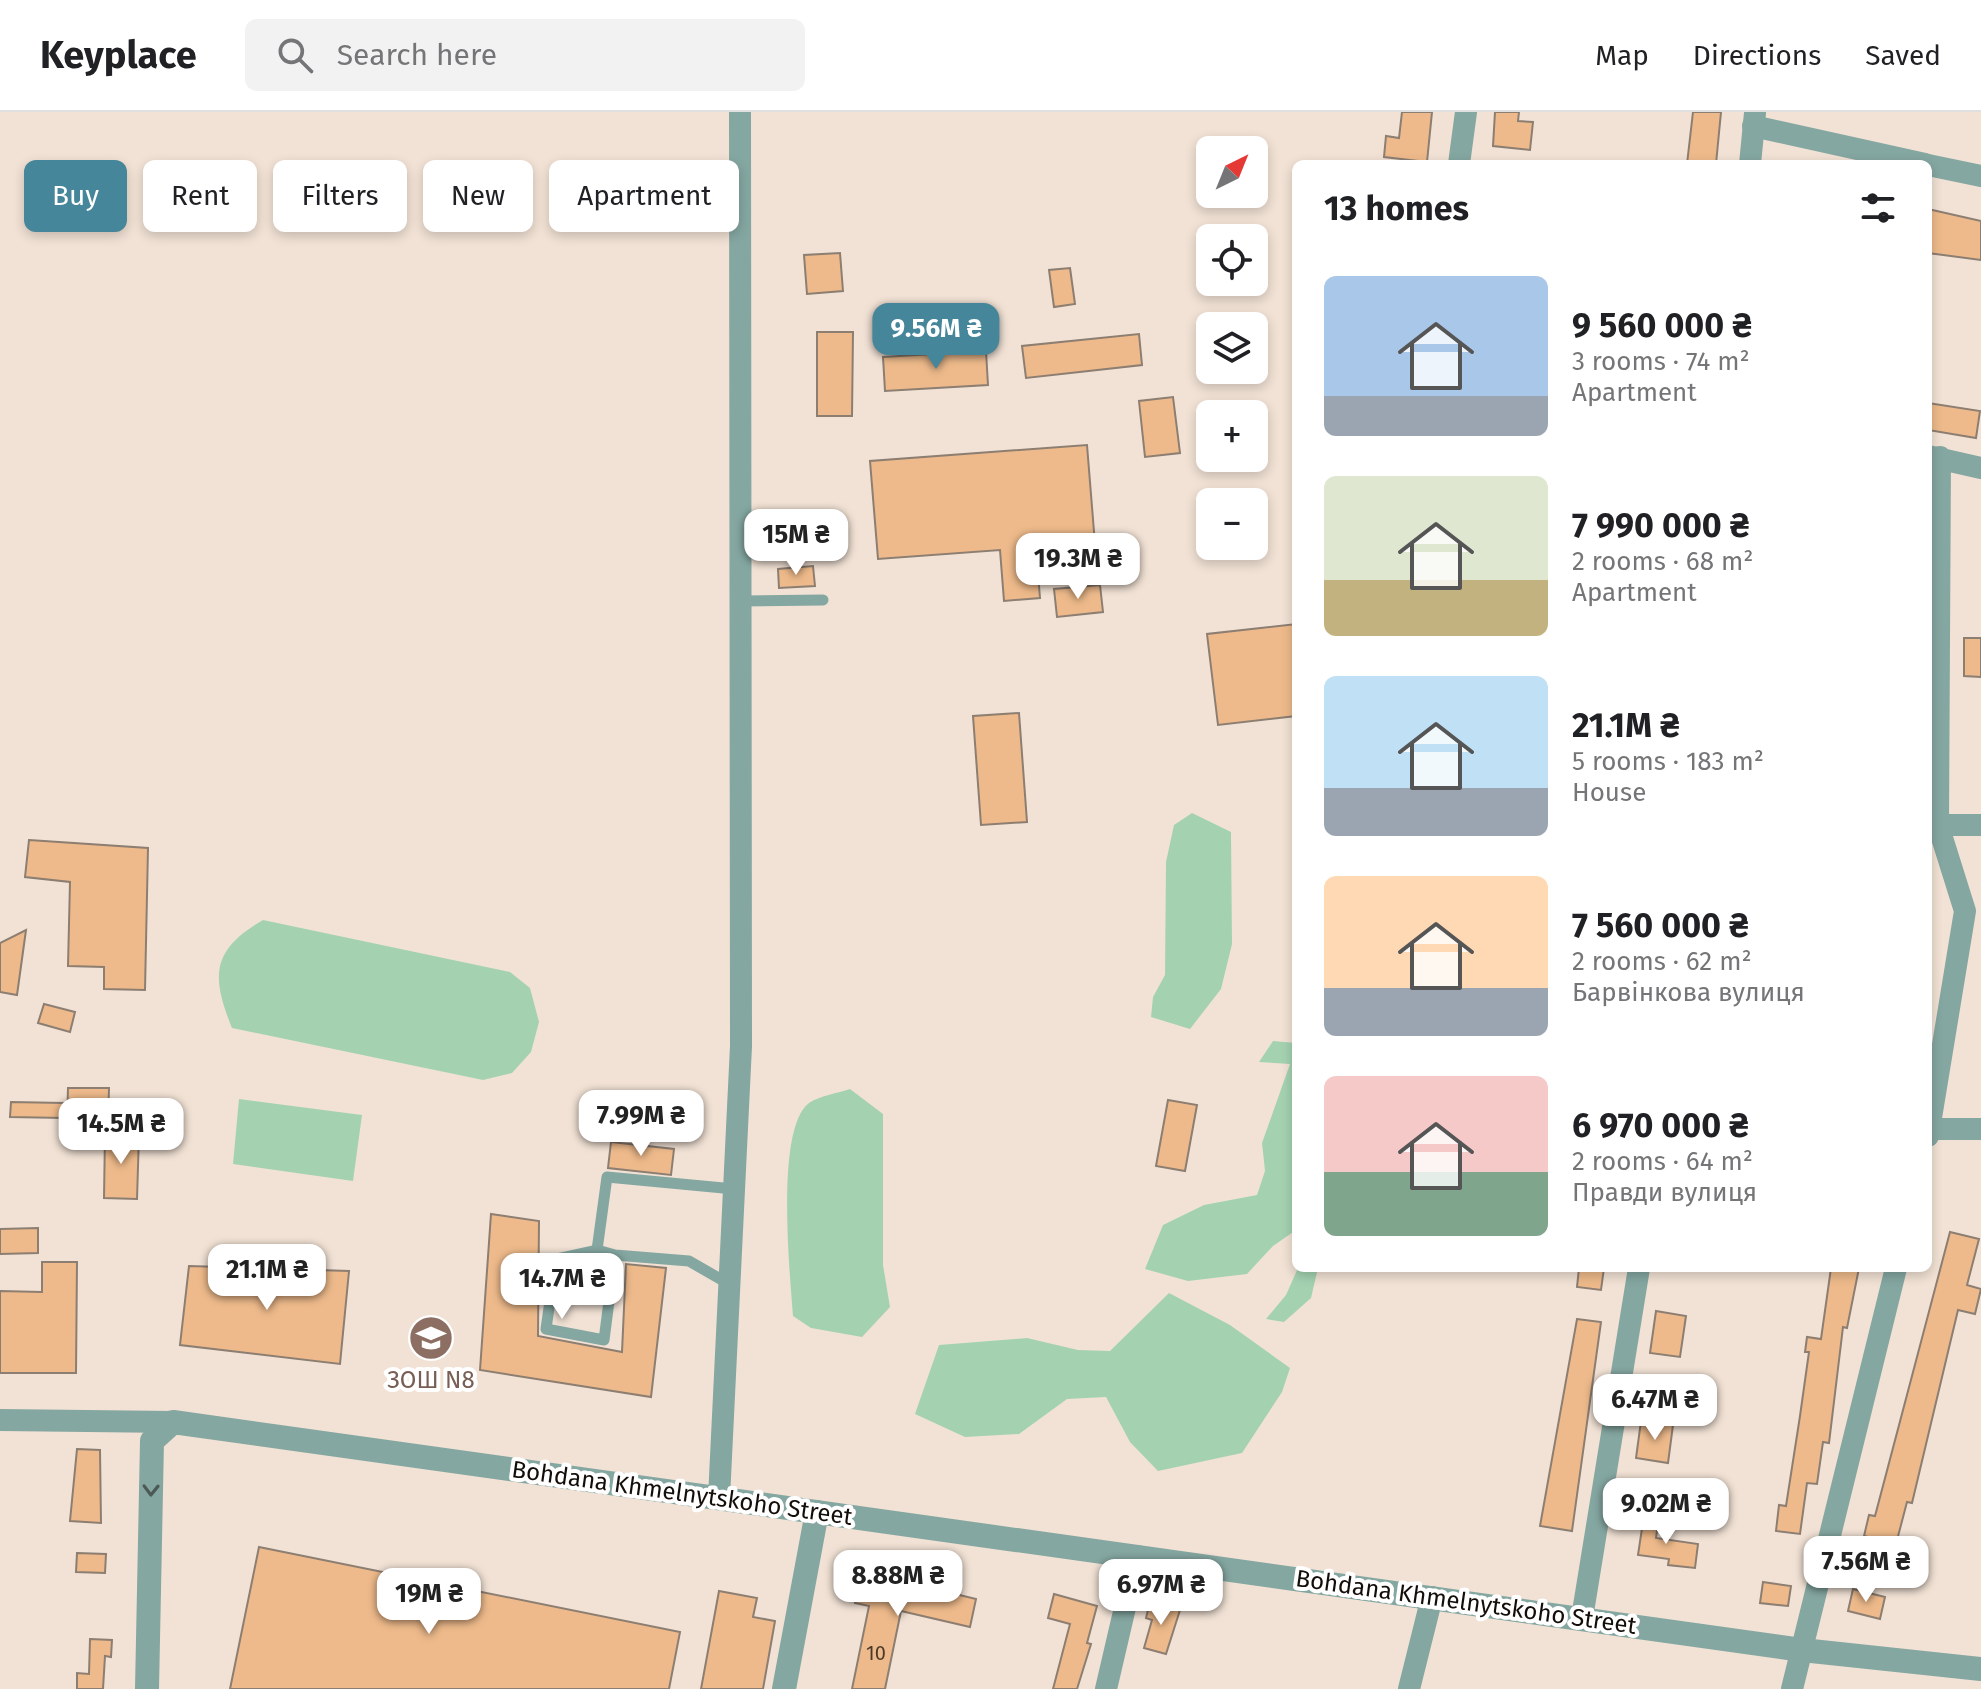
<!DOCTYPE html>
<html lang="en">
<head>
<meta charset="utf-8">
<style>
	body { margin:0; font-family:"Fira Sans",sans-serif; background:#f2f2f2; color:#202124; height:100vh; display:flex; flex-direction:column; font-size:30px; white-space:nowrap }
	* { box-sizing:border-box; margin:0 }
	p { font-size:26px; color:#757577 }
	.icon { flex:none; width:44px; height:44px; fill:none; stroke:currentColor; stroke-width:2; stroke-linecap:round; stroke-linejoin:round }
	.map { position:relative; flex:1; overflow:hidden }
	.panel { position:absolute; left:1292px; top:48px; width:640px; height:1112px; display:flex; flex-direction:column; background:#fff; border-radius:12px; box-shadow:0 4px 12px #0003 }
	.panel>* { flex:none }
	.banner { position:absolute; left:24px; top:48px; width:760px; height:72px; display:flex; gap:16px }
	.needle { width:52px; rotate:43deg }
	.controls { position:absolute; left:1196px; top:24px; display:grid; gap:16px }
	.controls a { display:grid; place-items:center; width:72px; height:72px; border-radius:12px; background:#fff; box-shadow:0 4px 12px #0003; font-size:40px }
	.price { position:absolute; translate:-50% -68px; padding:0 18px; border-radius:16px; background:#fff; color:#222; font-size:26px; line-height:52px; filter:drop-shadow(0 2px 4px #0008) }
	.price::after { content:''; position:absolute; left:50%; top:48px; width:24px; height:18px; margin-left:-12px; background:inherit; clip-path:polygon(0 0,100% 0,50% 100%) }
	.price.selected { background:#46869a; color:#fff }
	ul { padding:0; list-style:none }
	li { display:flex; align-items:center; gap:24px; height:200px; padding:0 32px }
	li span { display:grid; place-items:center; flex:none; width:224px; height:160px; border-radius:12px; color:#555 }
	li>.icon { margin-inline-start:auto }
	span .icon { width:96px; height:96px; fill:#fffc; stroke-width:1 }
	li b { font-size:34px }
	h2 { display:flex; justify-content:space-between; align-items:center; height:96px; padding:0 32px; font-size:34px }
	.chip { padding:0 28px; border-radius:12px; background:#fff; box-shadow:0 4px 12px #0003; font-size:28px; line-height:72px }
	.chip.selected { background:#46869a; color:#fff }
	header { display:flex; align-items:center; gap:48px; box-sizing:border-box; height:112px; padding:0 40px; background:#fff; border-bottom:2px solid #e0e0e0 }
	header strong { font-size:38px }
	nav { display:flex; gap:44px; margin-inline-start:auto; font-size:28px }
	.search { width:560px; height:72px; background:#f2f2f2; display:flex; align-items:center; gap:20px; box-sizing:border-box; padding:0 28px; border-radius:12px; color:#757577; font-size:30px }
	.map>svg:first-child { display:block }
	.green { fill:#a4d2b1 }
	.building { fill:#eeba8b; stroke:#8d7e72; stroke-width:2 }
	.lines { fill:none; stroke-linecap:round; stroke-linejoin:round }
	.service { stroke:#85a7a1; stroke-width:11 }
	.minor { stroke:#85a7a1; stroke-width:22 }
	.tertiary { stroke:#85a7a1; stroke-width:24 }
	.oneway { stroke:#4c5a56 }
	.labels { text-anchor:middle; stroke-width:8; stroke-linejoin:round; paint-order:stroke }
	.number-label { font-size:20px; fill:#4a392a }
	.education-label { font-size:24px; fill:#785e54; stroke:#fff }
	.street-label { font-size:24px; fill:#140e0a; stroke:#fff }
</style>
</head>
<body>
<header>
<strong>Keyplace</strong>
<div class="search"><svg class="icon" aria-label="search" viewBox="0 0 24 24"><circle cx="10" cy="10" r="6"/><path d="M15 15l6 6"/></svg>Search here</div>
<nav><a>Map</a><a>Directions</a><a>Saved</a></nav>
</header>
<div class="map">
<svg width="1981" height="1577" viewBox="0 0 1981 1577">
	<rect width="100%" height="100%" fill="#f2e2d5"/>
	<g class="green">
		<path d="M1192 701 1231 720 1232 832 1221 877 1190 917 1151 905 1153 885 1165 863 1166 750 1174 713Z"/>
		<path d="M263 808 510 860 530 876 539 910 531 940 512 961 483 968 232 916C211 864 211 838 263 808Z"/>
		<path d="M1273 929 1296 931V1118L1273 1134 1247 1162 1188 1169 1145 1157 1163 1113 1204 1093 1257 1083 1265 1059 1262 1031 1290 952 1259 950Z"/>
		<path d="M850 977 883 1002V1153L890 1195 862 1225 811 1216 793 1204C790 1163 775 1016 809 991 819 984 838 981 850 977Z"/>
		<path d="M239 987 362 1003 353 1069 233 1052Z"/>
		<path d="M1298 1156H1318L1311 1186 1284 1210 1266 1207 1286 1183Z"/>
		<path d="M1169 1181 1230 1213 1290 1256 1282 1280 1242 1341 1158 1359 1130 1330 1106 1285 1067 1287 1019 1322 965 1325 915 1302 939 1233 1027 1226 1078 1238 1110 1239Z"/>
	</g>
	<g class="building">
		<path d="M1402 0H1432L1427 50 1384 45 1386 24 1399 26Z"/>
		<path d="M1495 0H1519L1518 9 1533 10 1530 38 1493 34Z"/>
		<path d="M1693 0H1721L1716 52H1687Z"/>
		<path d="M1928 97 1981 109V148L1928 141Z"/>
		<path d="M840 141 843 179 807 182 804 143Z"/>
		<path d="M1070 156 1075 192 1054 195 1049 158Z"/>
		<path d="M817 220H853L852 304H817Z"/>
		<path d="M1139 222 1142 253 1026 266 1022 234Z"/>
		<path d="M986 239 988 273 885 279 883 245Z"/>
		<path d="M1173 285 1180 341 1145 345 1139 289Z"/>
		<path d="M1928 291 1980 299 1976 326 1928 318Z"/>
		<path d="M1087 333 1095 432 1036 437 1040 486 1004 489 1000 438 878 447 870 349Z"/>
		<path d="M813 454 815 474 779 476 778 457Z"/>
		<path d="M1100 473 1103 500 1057 505 1054 477Z"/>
		<path d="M1296 512V604L1218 613 1207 522Z"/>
		<path d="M1964 526H1981V565L1964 564Z"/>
		<path d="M1019 601 1027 710 981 713 973 604Z"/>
		<path d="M29 728 148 736 145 878 104 877V855L68 854 70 770 25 765Z"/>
		<path d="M26 818 17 883 0 880V831Z"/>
		<path d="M44 892 75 900 70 920 38 911Z"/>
		<path d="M68 976H109L108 1011H67Z"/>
		<path d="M1168 988 1197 993 1185 1059 1156 1054Z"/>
		<path d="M11 990 64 991V1006L10 1005Z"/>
		<path d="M105 1022 139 1023 137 1087 104 1086Z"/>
		<path d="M611 1030 674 1037 671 1063 608 1056Z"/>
		<path d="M491 1102 539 1109 538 1224 622 1240 626 1152 666 1156 651 1285 480 1258Z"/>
		<path d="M38 1116V1141L0 1142V1117Z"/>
		<path d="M1950 1120 1979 1127 1967 1173 1981 1177 1975 1202 1958 1198 1912 1391 1907 1390 1896 1432 1864 1424 1869 1403 1875 1404Z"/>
		<path d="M42 1150H77L76 1261H0V1179L42 1180Z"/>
		<path d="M189 1154 349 1159 340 1252 180 1233Z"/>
		<path d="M1579 1156H1604L1601 1178 1577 1175Z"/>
		<path d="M1831 1156H1859L1847 1216 1843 1215 1829 1331 1823 1330 1817 1372 1807 1371 1800 1422 1776 1419 1779 1393 1786 1394 1800 1304 1809 1240H1805L1807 1225 1821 1227Z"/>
		<path d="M1656 1199 1686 1204 1680 1245 1650 1241Z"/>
		<path d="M1577 1207 1601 1210 1572 1419 1540 1414Z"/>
		<path d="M1641 1309 1673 1313 1668 1351 1636 1346Z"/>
		<path d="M77 1337 100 1338 101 1411 70 1409Z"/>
		<path d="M1644 1403 1659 1405 1656 1426 1698 1432 1695 1456 1668 1453 1669 1447 1638 1443Z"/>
		<path d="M259 1435 680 1520 669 1577H230Z"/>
		<path d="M77 1441 106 1442 105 1461 76 1460Z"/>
		<path d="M882 1453 908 1459 906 1470 976 1487 970 1515 901 1499 885 1577H852L869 1494 855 1491 862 1457 880 1461Z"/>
		<path d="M1763 1470 1791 1474 1788 1494 1760 1491Z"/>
		<path d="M1853 1477 1885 1485 1880 1507 1848 1499Z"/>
		<path d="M719 1479 757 1486 753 1505 775 1509 763 1577H701Z"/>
		<path d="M1054 1482 1097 1494 1087 1531 1091 1532 1077 1577H1053L1070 1512 1048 1506Z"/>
		<path d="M1150 1490 1180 1498 1166 1542 1144 1536 1152 1508 1146 1506Z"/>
		<path d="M90 1527 112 1528 111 1545 105 1544 103 1577H77V1561L89 1562Z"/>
	</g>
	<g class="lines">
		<g class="service">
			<path d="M741 489 823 488"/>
			<path d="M597 1138 607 1065 734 1077"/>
			<path d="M615 1143 597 1138 556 1147 546 1217 604 1228 615 1143 689 1149 729 1172"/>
		</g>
		<g class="minor">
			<path d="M1753 14 1925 52"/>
			<path d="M1459 52 1466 0"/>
			<path d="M1750 52 1755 1"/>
			<path d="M1928 53 1981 64"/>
			<path d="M1928 344 1981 356"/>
			<path d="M1928 713H1981"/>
			<path d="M1928 1017H1981"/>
			<path d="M1928 1024 1965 799 1938 713 1940 345"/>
			<path d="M0 1308 173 1310"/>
			<path d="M719 1386 741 934 740 0"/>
			<path d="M1582 1506 1639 1156"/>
			<path d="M1106 1577 1137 1444"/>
			<path d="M1409 1577 1432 1485"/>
			<path d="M1792 1577 1896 1156"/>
		</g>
		<g class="tertiary">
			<path d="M147 1577 152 1329 173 1310 1802 1538 1981 1557"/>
			<path d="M784 1577 817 1400"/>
		</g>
	</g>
	<defs><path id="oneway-chevron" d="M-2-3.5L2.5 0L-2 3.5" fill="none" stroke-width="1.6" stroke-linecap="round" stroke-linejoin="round" transform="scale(2)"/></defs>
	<use class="oneway" href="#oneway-chevron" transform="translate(151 1378) rotate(91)"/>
	<defs>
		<g id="school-disc" transform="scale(2.3)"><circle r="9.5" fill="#8d6e63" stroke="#fff"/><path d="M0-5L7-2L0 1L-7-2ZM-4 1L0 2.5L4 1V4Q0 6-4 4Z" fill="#fff"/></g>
	</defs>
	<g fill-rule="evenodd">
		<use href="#school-disc" x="431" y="1226"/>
	</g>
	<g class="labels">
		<g class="number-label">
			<text x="876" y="1548">10</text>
		</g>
		<g class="education-label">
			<text x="431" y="1276">ЗОШ N8</text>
		</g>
		<g class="street-label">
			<text transform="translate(682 1381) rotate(8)" y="8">Bohdana Khmelnytskoho Street</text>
			<text transform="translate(1466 1490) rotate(8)" y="8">Bohdana Khmelnytskoho Street</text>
		</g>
	</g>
</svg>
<div class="controls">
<a><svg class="needle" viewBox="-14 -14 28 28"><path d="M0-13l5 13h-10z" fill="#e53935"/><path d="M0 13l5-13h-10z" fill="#757577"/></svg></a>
<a><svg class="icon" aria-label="locate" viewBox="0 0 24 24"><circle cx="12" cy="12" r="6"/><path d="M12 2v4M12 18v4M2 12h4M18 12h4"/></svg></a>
<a><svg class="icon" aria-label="layers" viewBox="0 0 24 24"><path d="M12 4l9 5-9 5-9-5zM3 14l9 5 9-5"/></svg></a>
<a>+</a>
<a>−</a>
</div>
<b class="price selected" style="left:936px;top:259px">9.56M ₴</b>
<b class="price" style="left:796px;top:465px">15M ₴</b>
<b class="price" style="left:1078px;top:489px">19.3M ₴</b>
<b class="price" style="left:641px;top:1046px">7.99M ₴</b>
<b class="price" style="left:121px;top:1054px">14.5M ₴</b>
<b class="price" style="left:267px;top:1200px">21.1M ₴</b>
<b class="price" style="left:562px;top:1209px">14.7M ₴</b>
<b class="price" style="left:1655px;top:1330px">6.47M ₴</b>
<b class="price" style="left:1666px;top:1434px">9.02M ₴</b>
<b class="price" style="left:1866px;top:1492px">7.56M ₴</b>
<b class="price" style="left:898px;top:1506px">8.88M ₴</b>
<b class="price" style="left:1161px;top:1515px">6.97M ₴</b>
<b class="price" style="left:429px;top:1524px">19M ₴</b>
<div class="banner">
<a class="chip selected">Buy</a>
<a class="chip">Rent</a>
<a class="chip">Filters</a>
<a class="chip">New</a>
<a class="chip">Apartment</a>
</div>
<section class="panel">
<h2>13 homes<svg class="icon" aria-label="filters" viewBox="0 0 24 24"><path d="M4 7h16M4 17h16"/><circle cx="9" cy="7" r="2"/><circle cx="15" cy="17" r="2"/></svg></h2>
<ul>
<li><span style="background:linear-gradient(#a9c7e8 75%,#9aa5b1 0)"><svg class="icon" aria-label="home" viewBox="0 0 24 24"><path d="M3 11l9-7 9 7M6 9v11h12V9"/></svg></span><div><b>9 560 000 ₴</b><p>3 rooms · 74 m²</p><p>Apartment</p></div></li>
<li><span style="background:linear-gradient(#dfe7d0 65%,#c2b280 0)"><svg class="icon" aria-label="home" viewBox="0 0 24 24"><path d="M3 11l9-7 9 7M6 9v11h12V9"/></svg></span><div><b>7 990 000 ₴</b><p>2 rooms · 68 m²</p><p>Apartment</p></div></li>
<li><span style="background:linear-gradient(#bfe0f5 70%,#9aa5b1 0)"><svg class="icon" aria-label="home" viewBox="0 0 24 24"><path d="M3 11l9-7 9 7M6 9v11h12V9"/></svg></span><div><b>21.1M ₴</b><p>5 rooms · 183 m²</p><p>House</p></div></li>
<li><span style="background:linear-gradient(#ffd9b3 70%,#9aa5b1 0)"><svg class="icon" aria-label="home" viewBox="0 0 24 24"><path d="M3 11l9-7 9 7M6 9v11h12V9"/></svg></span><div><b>7 560 000 ₴</b><p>2 rooms · 62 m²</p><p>Барвінкова вулиця</p></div></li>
<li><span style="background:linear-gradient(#f6c9c9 60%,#7fa58c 0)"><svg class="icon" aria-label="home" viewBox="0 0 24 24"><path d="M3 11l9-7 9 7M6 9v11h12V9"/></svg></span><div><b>6 970 000 ₴</b><p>2 rooms · 64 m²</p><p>Правди вулиця</p></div></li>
</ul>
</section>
</div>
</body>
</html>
